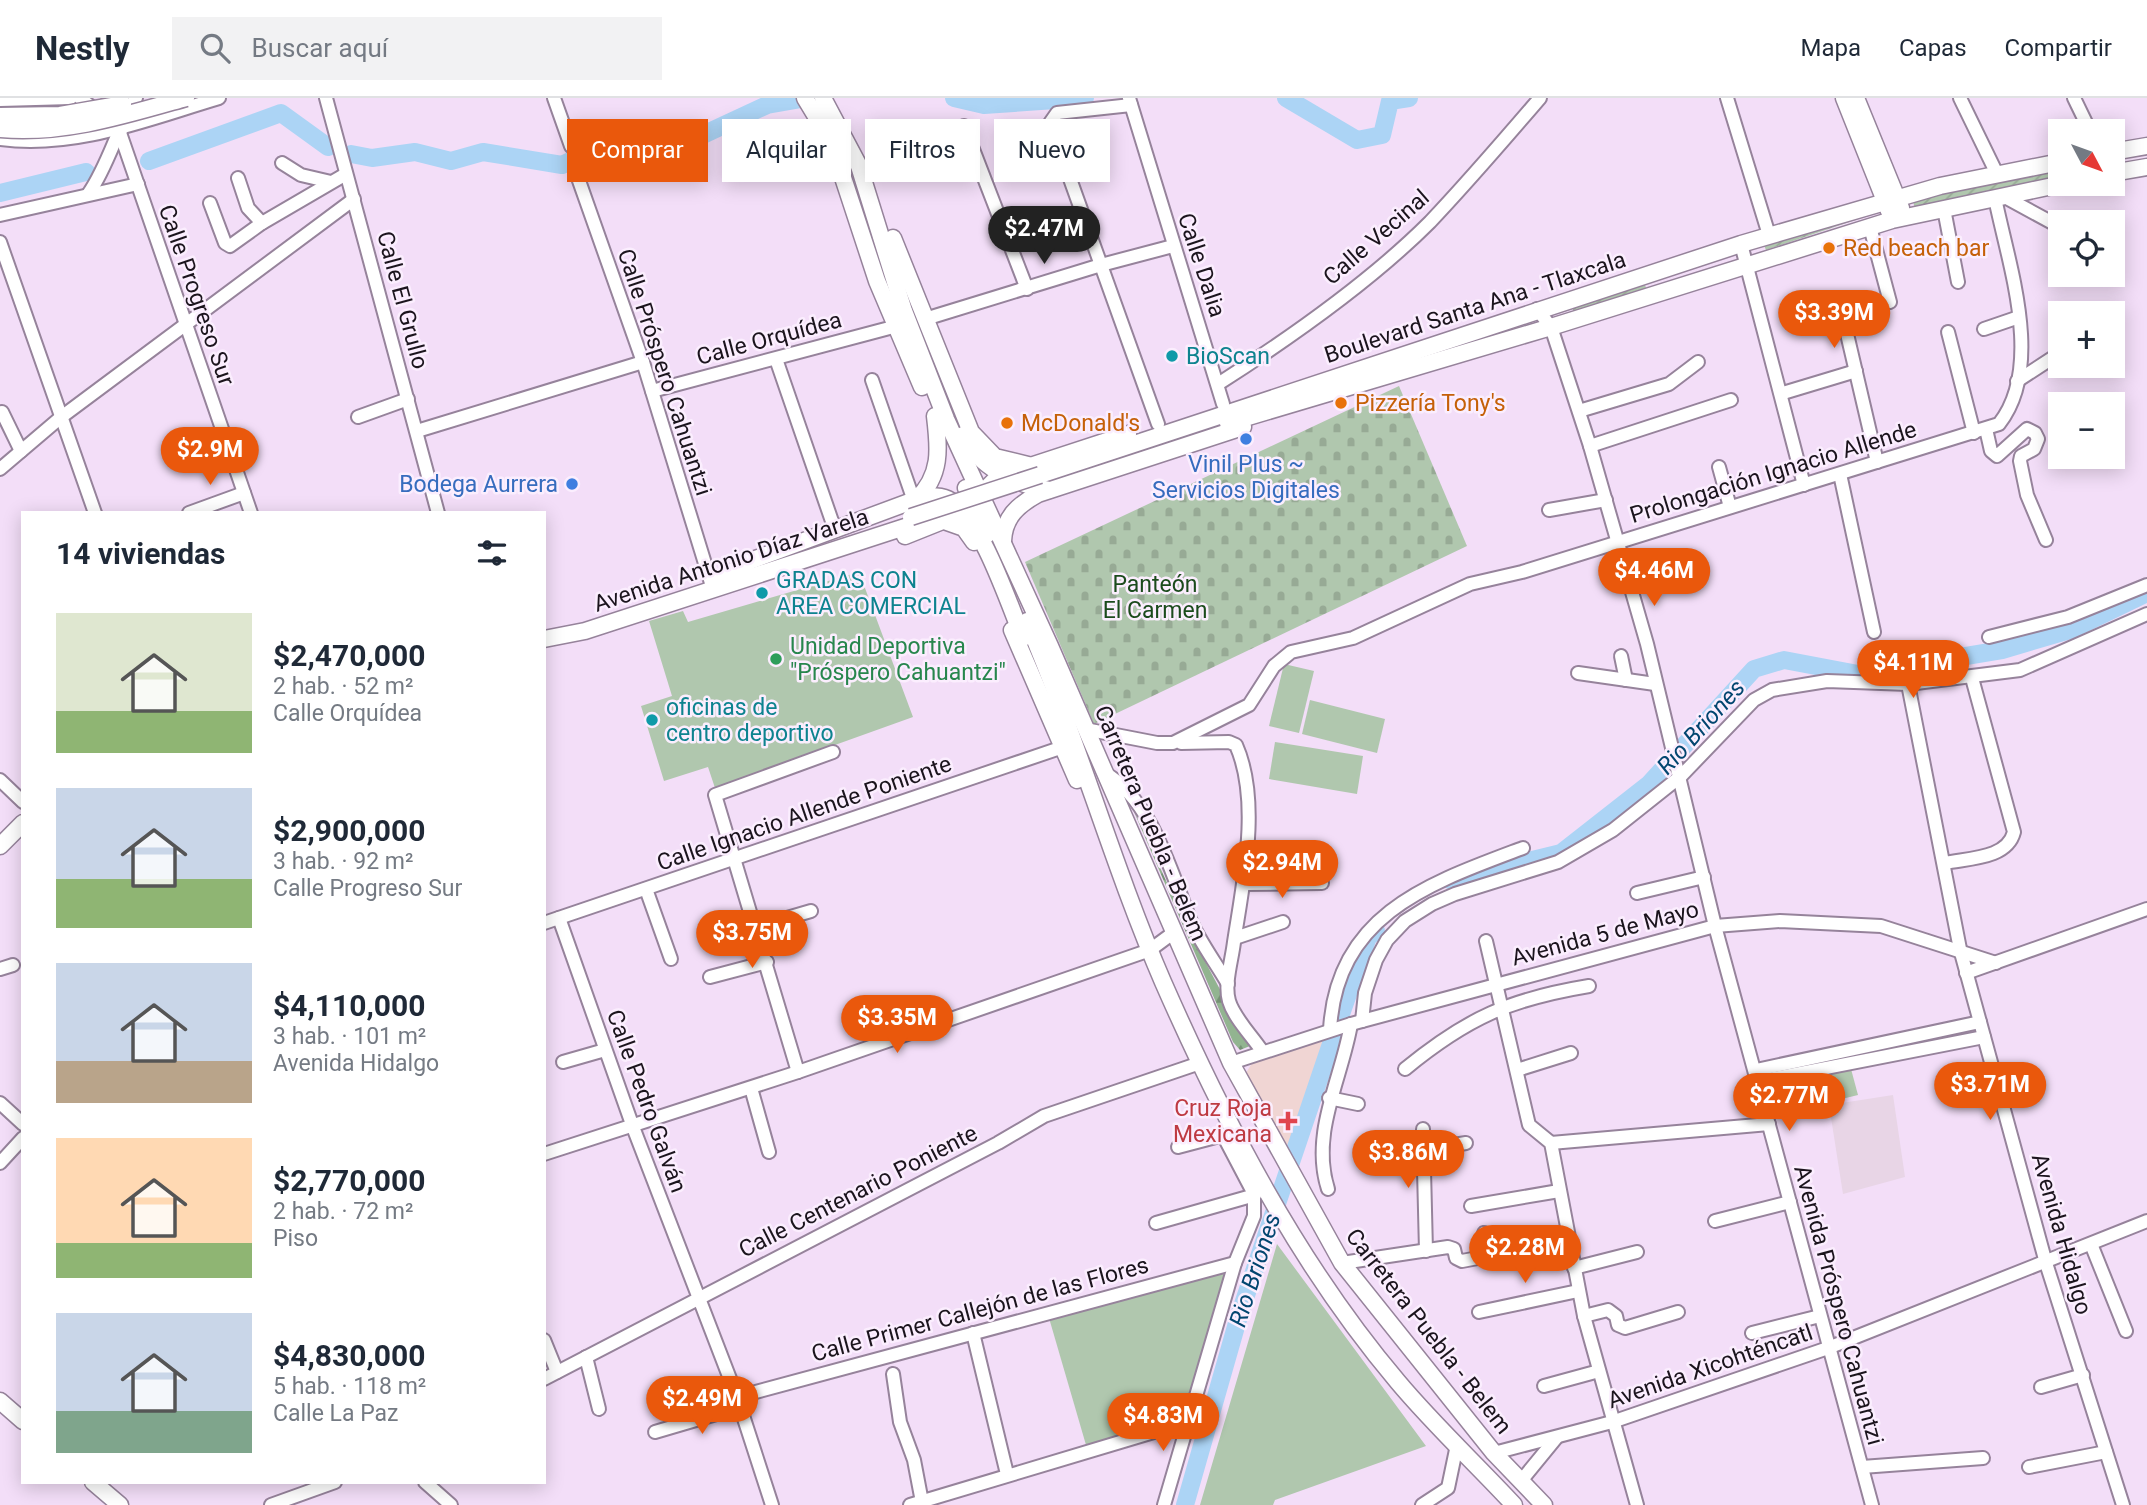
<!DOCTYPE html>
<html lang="es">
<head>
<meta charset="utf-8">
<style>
	body { margin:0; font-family:Roboto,sans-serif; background:#f2f2f3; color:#1f2937; height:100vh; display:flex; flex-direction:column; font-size:26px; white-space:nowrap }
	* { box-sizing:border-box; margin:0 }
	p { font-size:23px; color:#747a83 }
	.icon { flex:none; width:38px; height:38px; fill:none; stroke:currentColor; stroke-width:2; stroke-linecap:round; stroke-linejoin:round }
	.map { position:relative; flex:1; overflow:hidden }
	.side { position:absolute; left:21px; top:413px; width:525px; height:973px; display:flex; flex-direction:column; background:#fff; border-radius:0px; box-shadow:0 4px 18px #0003 }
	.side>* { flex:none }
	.top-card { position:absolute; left:567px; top:21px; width:665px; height:63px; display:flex; gap:14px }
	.needle { width:46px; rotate:131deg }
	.buttons { position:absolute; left:2048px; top:21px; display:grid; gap:14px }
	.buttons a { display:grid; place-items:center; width:77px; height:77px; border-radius:0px; background:#fff; box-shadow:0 4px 18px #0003; font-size:35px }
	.price { position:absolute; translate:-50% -60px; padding:0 16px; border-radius:24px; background:#ea580c; color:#fff; font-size:23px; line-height:46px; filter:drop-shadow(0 2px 4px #0008) }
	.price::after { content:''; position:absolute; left:50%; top:42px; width:21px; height:16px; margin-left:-10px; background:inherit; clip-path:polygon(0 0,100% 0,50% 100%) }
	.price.on { background:#222; color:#fff }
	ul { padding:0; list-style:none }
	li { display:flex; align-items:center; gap:21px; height:175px; padding:0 35px }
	li span { display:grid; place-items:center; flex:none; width:196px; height:140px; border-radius:0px; color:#555 }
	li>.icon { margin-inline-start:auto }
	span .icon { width:84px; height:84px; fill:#fffc; stroke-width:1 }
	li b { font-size:30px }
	h2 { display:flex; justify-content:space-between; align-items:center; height:84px; padding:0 35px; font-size:30px }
	.chip { padding:0 24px; border-radius:0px; background:#fff; box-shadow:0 4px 18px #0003; font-size:24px; line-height:63px }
	.chip.on { background:#ea580c; color:#fff }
	header { display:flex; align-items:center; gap:42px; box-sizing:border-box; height:98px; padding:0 35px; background:#fff; border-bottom:2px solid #e0e1e3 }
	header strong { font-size:33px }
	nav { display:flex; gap:38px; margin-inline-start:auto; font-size:24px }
	.search { width:490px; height:63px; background:#f2f2f3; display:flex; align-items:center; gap:18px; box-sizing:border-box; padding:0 24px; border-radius:0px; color:#747a83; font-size:26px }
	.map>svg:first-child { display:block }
	.education { fill:#e8d5e6 }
	.medical { fill:#f0d5d3 }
	.forest { fill:url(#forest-firs) }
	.cemetery { fill:url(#cemetery-stones) }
	.park { fill:#b0c7ae }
	.garden { fill:url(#garden-furrows) }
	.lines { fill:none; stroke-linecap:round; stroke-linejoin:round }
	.river { stroke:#acd4f5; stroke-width:18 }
	.minor-casing { stroke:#96839b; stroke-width:16 }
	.major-casing { stroke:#96839b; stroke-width:19 }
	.minor { stroke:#fff; stroke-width:12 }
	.major { stroke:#fff; stroke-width:16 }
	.major-bridge-casing { stroke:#96839b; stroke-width:19; stroke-linecap:butt }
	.major-bridge { stroke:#fff; stroke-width:16 }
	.food-dot { fill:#e8710a; stroke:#fbeefe; stroke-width:2.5 }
	.culture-dot { fill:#0f9aa8; stroke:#fbeefe; stroke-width:2.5 }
	.shop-dot { fill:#3f7fe0; stroke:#fbeefe; stroke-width:2.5 }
	.leisure-dot { fill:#2e9e5b; stroke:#fbeefe; stroke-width:2.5 }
	.health-dot { fill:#e0444e; stroke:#fbeefe; stroke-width:2.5 }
	.labels { text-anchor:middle; stroke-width:5; stroke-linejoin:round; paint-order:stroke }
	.street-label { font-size:23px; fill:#1b141d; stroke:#fbeefe }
	.food-label { font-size:23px; fill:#c56008; stroke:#fbeefe; text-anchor:start }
	.culture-label { font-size:23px; fill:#0d838f; stroke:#fbeefe; text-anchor:start }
	.shop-label { font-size:23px; fill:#366cbe; stroke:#fbeefe }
	.park-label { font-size:23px; fill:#1b4b1c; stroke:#fbeefe }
	.leisure-label { font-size:23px; fill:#27864d; stroke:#fbeefe; text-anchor:start }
	.health-label { font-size:23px; fill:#be3a42; stroke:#fbeefe; text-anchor:end }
	.water-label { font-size:24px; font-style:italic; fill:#024670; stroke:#fbeefe }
</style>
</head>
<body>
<header>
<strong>Nestly</strong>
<div class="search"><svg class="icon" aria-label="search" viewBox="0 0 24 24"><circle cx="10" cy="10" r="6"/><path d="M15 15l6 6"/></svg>Buscar aquí</div>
<nav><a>Mapa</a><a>Capas</a><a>Compartir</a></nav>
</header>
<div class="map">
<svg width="2147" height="1407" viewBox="0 0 2147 1407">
	<defs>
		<pattern id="forest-firs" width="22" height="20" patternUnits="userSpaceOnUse" patternTransform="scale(1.75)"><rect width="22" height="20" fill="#92b490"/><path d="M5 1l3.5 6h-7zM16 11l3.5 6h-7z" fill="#769175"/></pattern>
		<pattern id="cemetery-stones" width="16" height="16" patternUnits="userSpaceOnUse" patternTransform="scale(1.75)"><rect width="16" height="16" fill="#b0c7ae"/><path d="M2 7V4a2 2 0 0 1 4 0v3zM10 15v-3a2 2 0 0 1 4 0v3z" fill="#97aa95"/></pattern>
		<pattern id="garden-furrows" width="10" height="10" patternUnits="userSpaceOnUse" patternTransform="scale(1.75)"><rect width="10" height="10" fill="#b0c7ae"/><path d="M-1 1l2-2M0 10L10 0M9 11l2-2" fill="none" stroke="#97aa95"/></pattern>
	</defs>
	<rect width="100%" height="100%" fill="#f3def8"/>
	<path class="education" d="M1893 997 1905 1079 1843 1096 1829 1007Z"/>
	<path class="medical" d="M1326 942 1314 989 1291 1056 1246 975 1252 965Z"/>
	<path class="forest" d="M1126 695 1189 833 1250 948 1240 952 1233 944Z"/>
	<path class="cemetery" d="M1399 288 1467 448 1094 626 1025 464Z"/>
	<g class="park">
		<path d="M859 474 913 619 715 690 708 669 664 683 641 608 672 598 649 523 683 513 688 524Z"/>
		<path d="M1284 566 1314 573 1299 635 1269 628Z"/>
		<path d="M1310 602 1385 621 1377 655 1302 636Z"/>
		<path d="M1275 644 1363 658 1357 696 1269 681Z"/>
		<path d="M1851 971 1858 997 1801 1011 1795 980Z"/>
		<path d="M1277 1146 1426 1348 1275 1402 1273 1407H1200Z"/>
		<path d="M1229 1172 1190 1301 1167 1323 1086 1347 1049 1220Z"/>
	</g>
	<g class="garden">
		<path d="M2060 71V80L1915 113 1913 102Z"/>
		<path d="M1879 114 1766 152 1763 145Z"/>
		<path d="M1644 184 1647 193 1575 216 1571 207Z"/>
	</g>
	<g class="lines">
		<g class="river">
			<path d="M954 0 984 7 1085 0"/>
			<path d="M1286 0 1357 42 1382 37 1390 3 1409 0"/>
			<path d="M351 56 372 60 415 54 451 63 483 54 562 67 581 58 635 61 692 42 767 7 807 0"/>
			<path d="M149 63 281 15 328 49"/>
			<path d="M0 95 86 74"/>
			<path d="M1450 782 1561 755 1649 686 1754 571 1784 562 1858 576 2002 552 2073 531 2147 495"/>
			<path d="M1340 919 1368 839 1376 833"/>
			<path d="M1185 1407 1239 1218 1333 940"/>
		</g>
		<g class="minor-casing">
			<g id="minor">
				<path d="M80 0 99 15"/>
				<path d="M326 0 438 415"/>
				<path d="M554 0 571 48 634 47"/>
				<path d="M1129 0 1223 306"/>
				<path d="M1727 0 1769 137"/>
				<path d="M1960 0 1997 76"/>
				<path d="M2074 0 2090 33"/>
				<path d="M0 2 71 0"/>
				<path d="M1131 7 1057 15 1050 25 1158 326"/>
				<path d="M113 27 119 32 251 415"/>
				<path d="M964 28 1027 191"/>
				<path d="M0 41C76 51 148 21 219 0"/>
				<path d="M282 65 301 77 331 84"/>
				<path d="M577 77 643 264 711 485"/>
				<path d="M238 80 248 110 262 125"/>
				<path d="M89 95C109 66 117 30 136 0"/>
				<path d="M2003 98 2060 129"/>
				<path d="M210 105 225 145 230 148 262 125 346 76"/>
				<path d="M1944 111 1958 184"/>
				<path d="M0 117 138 86"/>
				<path d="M1870 129 1890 204"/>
				<path d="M0 144 95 415"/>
				<path d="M1741 146 1804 387"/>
				<path d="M2112 158H2113"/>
				<path d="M1537 211 1551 229 1590 348 1647 546 1715 828 1872 1407"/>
				<path d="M925 221 1101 167 1173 148"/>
				<path d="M1844 223 1877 364"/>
				<path d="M1984 231 2019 219"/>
				<path d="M1948 234 1974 335"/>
				<path d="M776 261 835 432"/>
				<path d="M872 282 914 403"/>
				<path d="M2017 283 2060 255"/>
				<path d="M1218 286C1290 240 1370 184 1430 124 1468 84 1504 42 1540 0"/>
				<path d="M652 293 897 228"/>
				<path d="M1783 295 1856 273"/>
				<path d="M1579 313 1669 286 1698 264"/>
				<path d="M2 314 21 353"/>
				<path d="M358 319 408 301"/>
				<path d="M1986 331 1991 353 1997 358 2027 331 2035 335 2038 341 2034 351 2021 358 2020 363 2027 397 2046 442"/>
				<path d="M417 333 643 264"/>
				<path d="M1590 348 1731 302"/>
				<path d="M1719 369 1730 409"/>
				<path d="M0 371 60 320 354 101"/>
				<path d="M1840 376 1874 534"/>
				<path d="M1549 412 1606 402"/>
				<path d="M189 415 244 395"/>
				<path d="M1989 539 2068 519 2147 487"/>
				<path d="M1621 558 1626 582"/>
				<path d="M1578 575 1655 586"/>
				<path d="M1908 586 1960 851 2046 1165 2123 1407"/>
				<path d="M1085 631 1157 645H1173L1249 607 1274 568 1291 554 1353 540 1470 486 1522 474 1999 326C2045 268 2008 165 1995 100"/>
				<path d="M1181 645 1229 644 1236 647C1261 703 1243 785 1234 844 1232 862 1224 886 1229 903 1234 920 1252 938 1262 953"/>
				<path d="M1105 675C1153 704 1170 772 1190 821 1199 843 1216 865 1228 886"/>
				<path d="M0 682 23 704"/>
				<path d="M1945 765C1969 760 2007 761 2014 734L1972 580"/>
				<path d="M1243 786 1322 785"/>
				<path d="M646 791 671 861"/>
				<path d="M1637 795 1704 779"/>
				<path d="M559 820 633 1029 737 1299 772 1407"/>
				<path d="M544 825 1069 647"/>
				<path d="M756 829 811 813"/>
				<path d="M1235 840 1283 824"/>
				<path d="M1486 843 1529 1027 1551 1045 1552 1050 1584 1218 1637 1407"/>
				<path d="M0 871 13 867"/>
				<path d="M1966 875 2147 811"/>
				<path d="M710 879 767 864"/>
				<path d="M1362 923 1365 895 1376 862 1387 842 1405 823 1432 806 1455 796 1558 764 1613 732 1681 678 1754 602 1772 592 1827 583 1908 586 2020 572 2147 516"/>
				<path d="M1330 932C1336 816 1430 785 1523 750"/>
				<path d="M563 964 605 952"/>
				<path d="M1231 965 1351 926 1715 828 1780 823 1881 828 1996 865"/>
				<path d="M1405 971C1467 920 1510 901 1589 888"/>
				<path d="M1517 972 1571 955"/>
				<path d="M1756 972 1980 924"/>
				<path d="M798 974 715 697 833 654"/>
				<path d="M1759 983 1984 939"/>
				<path d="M751 990 769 1054"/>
				<path d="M1329 1000 1358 1006"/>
				<path d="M0 1005 23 1026"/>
				<path d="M1423 1031 1426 1153"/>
				<path d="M1551 1045 1769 1026"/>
				<path d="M1178 1049 1231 1035"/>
				<path d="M1423 1052 1466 1045"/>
				<path d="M544 1056 798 974 1150 852 1173 835"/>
				<path d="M0 1065 23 1040"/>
				<path d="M1328 1091C1310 1035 1342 980 1351 926"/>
				<path d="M1471 1108 1559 1093"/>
				<path d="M1715 1123 1790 1104"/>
				<path d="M1156 1125 1255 1097"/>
				<path d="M1484 1135 1488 1158"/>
				<path d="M2091 1146 2126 1233"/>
				<path d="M1342 1165 1448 1149 1454 1151 1456 1160 1462 1163 1568 1143"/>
				<path d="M1574 1170 1637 1154"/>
				<path d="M1479 1214 1578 1193"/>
				<path d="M1584 1218 1608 1212 1616 1218 1618 1227 1625 1230 1678 1214"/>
				<path d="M973 1235 1007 1376"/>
				<path d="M1752 1235 1820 1218"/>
				<path d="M544 1242 557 1274"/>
				<path d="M586 1259 599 1311"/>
				<path d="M893 1276 900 1324 914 1362 922 1404"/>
				<path d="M544 1281 998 1045 1044 1018 1200 965"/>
				<path d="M1544 1288 1599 1273"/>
				<path d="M2041 1289 2083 1277"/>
				<path d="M737 1299 1235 1165"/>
				<path d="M655 1334 740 1309"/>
				<path d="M1494 1355 1612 1324 1828 1250 2147 1123"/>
				<path d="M1862 1369 1983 1360"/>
				<path d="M2029 1369 2106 1354"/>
				<path d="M1521 1383 1557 1339"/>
				<path d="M425 1384 451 1407"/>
				<path d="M271 1407 335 1384"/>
				<path d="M910 1407 1167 1330 1193 1313"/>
				<path d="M1164 1407 1235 1165 1254 1118V1096L1223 1037"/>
				<path d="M1422 1407 1448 1390 1457 1347"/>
			</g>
		</g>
		<g class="major-casing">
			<g id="major">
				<path d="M110 0 119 32"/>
				<path d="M805 0 831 43 877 183 922 289"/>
				<path d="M823 0 859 68 904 213 946 321 1050 548 1231 965 1342 1165 1494 1355 1544 1407"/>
				<path d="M1844 0 1889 113"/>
				<path d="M1856 0 1901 110"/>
				<path d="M2112 54 2147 48"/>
				<path d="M2112 75 2147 69"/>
				<path d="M893 140 971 334 995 359 1028 367"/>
				<path d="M1228 325 1551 229 1892 122 2062 86"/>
				<path d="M963 337C980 370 1014 386 1049 392"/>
				<path d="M1040 377 1741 146 1940 88 2060 64"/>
				<path d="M966 390 988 436"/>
				<path d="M979 398 994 383 1009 375 1128 336"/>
				<path d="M916 402C942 377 939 351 935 318"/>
				<path d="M947 424 964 430 974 444"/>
				<path d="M905 438 955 418"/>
				<path d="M1003 443C1004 419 1018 407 1038 396L1243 329"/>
				<path d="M719 482 750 463 920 400C931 398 942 397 951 403 981 421 1009 506 1023 540"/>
				<path d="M1027 523C1078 642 1112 766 1163 884 1225 1025 1298 1166 1398 1284 1434 1327 1476 1366 1514 1407"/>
				<path d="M1012 532 1077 682"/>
				<path d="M544 541 585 533 914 426"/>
				<path d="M0 748 23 725"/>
				<path d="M0 1303 23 1323"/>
				<path d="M93 1384 120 1407"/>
			</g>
		</g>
		<use href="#minor" class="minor"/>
		<use href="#major" class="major"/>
		<g class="major-bridge-casing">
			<g id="major-bridge">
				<path d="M0 18 60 17 123 6"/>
				<path d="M0 31C63 37 126 17 186 0"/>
				<path d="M911 419 1040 377"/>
			</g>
		</g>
		<use href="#major-bridge" class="major-bridge"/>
	</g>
	<g class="food-dot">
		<circle cx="1829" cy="150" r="7"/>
		<circle cx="1341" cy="305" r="7"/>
		<circle cx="1007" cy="325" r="7"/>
	</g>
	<g class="culture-dot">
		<circle cx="1172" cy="258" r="7"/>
		<circle cx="762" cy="495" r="7"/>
		<circle cx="652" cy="622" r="7"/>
	</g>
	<g class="shop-dot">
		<circle cx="1246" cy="341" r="7"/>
		<circle cx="572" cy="386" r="7"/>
	</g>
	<circle class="leisure-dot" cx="776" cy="561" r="7"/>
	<path class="health-dot" d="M1284.5 1012.5h7v7h7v7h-7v7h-7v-7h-7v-7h7z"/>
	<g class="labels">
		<g class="street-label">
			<text transform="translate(1376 139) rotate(-41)" y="8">Calle Vecinal</text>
			<text transform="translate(1202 167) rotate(72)" y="8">Calle Dalia</text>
			<text transform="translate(197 197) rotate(71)" y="8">Calle Progreso Sur</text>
			<text transform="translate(403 202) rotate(75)" y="8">Calle El Grullo</text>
			<text transform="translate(1475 209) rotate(-18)" y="8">Boulevard Santa Ana - Tlaxcala</text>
			<text transform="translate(769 240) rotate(-15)" y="8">Calle Orquídea</text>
			<text transform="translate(665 274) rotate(72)" y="8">Calle Próspero Cahuantzi</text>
			<text transform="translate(1773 374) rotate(-17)" y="8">Prolongación Ignacio Allende</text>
			<text transform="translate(731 462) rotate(-18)" y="8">Avenida Antonio Díaz Varela</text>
			<text transform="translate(804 715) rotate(-19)" y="8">Calle Ignacio Allende Poniente</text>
			<text transform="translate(1151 725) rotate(67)" y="8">Carretera Puebla - Belem</text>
			<text transform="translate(1605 835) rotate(-15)" y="8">Avenida 5 de Mayo</text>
			<text transform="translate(647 1003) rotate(70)" y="8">Calle Pedro Galván</text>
			<text transform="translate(858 1093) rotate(-27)" y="8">Calle Centenario Poniente</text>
			<text transform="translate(2062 1136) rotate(74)" y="8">Avenida Hidalgo</text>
			<text transform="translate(1839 1207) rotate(75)" y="8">Avenida Próspero Cahuantzi</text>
			<text transform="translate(980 1211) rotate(-15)" y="8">Calle Primer Callejón de las Flores</text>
			<text transform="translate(1429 1233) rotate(52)" y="8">Carretera Puebla - Belem</text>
			<text transform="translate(1710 1268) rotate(-19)" y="8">Avenida Xicohténcatl</text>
		</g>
		<g class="food-label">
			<text x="1843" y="158">Red beach bar</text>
			<text x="1355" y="313">Pizzería Tony's</text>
			<text x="1021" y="333">McDonald's</text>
		</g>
		<g class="culture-label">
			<text x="1186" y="266">BioScan</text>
			<text x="776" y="490">GRADAS CON<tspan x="776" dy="26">AREA COMERCIAL</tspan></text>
			<text x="666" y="617">oficinas de<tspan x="666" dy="26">centro deportivo</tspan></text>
		</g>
		<g class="shop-label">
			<text x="1246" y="374">Vinil Plus ~<tspan x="1246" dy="26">Servicios Digitales</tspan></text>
			<text x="558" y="394" text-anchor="end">Bodega Aurrera</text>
		</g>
		<g class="park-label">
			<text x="1155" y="494">Panteón<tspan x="1155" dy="26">El Carmen</tspan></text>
		</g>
		<g class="leisure-label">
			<text x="790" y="556">Unidad Deportiva<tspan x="790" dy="26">"Próspero Cahuantzi"</tspan></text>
		</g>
		<g class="health-label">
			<text x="1272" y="1018">Cruz Roja<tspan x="1272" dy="26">Mexicana</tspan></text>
		</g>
		<g class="water-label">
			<text transform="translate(1701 629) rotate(-48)" y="8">Rio Briones</text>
			<text transform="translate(1255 1172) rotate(-72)" y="8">Rio Briones</text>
		</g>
	</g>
</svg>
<div class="buttons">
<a><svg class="needle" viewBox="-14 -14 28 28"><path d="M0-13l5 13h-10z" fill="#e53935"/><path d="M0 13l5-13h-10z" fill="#747a83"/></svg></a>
<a><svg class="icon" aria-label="locate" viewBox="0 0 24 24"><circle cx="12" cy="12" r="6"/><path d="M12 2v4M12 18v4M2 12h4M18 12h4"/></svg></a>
<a>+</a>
<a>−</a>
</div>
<b class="price on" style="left:1044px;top:168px">$2.47M</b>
<b class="price" style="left:1834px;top:252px">$3.39M</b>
<b class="price" style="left:210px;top:389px">$2.9M</b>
<b class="price" style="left:1654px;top:510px">$4.46M</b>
<b class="price" style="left:1913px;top:602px">$4.11M</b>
<b class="price" style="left:1282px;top:802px">$2.94M</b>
<b class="price" style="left:752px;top:872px">$3.75M</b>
<b class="price" style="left:897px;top:957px">$3.35M</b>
<b class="price" style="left:1990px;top:1024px">$3.71M</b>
<b class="price" style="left:1789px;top:1035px">$2.77M</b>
<b class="price" style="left:1408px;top:1092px">$3.86M</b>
<b class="price" style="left:1525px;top:1187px">$2.28M</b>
<b class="price" style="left:702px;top:1338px">$2.49M</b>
<b class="price" style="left:1163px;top:1355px">$4.83M</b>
<div class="top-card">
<a class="chip on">Comprar</a>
<a class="chip">Alquilar</a>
<a class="chip">Filtros</a>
<a class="chip">Nuevo</a>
</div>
<section class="side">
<h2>14 viviendas<svg class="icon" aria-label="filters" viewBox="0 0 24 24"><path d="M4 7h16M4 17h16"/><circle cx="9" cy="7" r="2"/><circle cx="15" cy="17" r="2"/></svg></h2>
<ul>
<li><span style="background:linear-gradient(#dfe7d0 70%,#8fb573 0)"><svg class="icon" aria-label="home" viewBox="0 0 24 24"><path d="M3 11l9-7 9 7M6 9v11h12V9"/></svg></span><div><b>$2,470,000</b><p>2 hab. · 52 m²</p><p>Calle Orquídea</p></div></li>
<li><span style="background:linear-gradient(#c9d6e8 65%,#8fb573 0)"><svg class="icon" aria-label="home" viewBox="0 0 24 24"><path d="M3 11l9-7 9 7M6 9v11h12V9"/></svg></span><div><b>$2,900,000</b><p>3 hab. · 92 m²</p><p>Calle Progreso Sur</p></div></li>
<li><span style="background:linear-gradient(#c9d6e8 70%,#b9a48a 0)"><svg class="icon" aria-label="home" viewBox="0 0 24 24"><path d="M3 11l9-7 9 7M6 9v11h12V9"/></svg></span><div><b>$4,110,000</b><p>3 hab. · 101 m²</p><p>Avenida Hidalgo</p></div></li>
<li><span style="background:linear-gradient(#ffd9b3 75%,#8fb573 0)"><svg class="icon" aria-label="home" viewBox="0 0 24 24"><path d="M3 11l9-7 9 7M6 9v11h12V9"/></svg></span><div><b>$2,770,000</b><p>2 hab. · 72 m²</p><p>Piso</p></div></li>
<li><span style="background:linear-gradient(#c9d6e8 70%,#7fa58c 0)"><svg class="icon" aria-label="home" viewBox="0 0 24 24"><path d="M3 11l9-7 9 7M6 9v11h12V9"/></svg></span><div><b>$4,830,000</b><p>5 hab. · 118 m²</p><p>Calle La Paz</p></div></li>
</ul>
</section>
</div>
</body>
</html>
